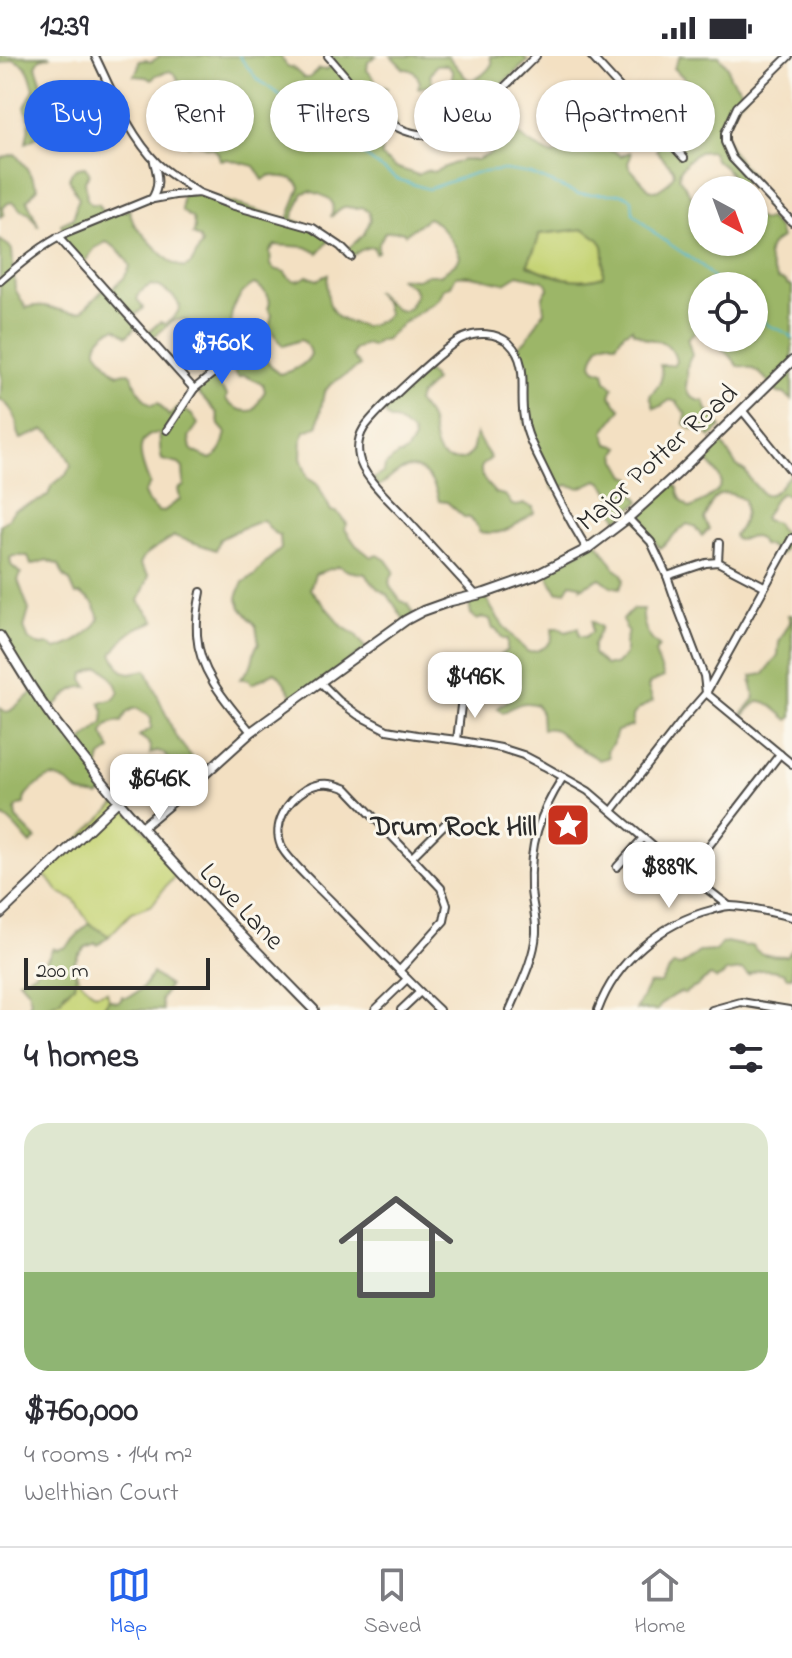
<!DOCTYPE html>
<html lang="en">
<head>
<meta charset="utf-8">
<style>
	body { margin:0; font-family:"Indie Flower",sans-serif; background:#f2f2f3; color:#2b2b33; height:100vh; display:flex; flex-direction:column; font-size:30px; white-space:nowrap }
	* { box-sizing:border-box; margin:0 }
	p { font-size:26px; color:#7c7c81 }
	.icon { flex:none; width:44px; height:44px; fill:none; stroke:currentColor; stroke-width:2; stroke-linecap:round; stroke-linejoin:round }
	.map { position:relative; height:954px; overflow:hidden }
	.sheet { display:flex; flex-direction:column; background:#fff; flex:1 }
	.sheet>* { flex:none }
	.banner { position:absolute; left:24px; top:24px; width:744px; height:72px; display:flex; gap:16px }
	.needle { width:52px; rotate:139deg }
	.controls { position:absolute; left:688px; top:120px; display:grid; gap:16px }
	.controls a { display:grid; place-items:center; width:80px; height:80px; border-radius:50%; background:#fff; box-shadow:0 2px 6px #0004; font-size:40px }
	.scale { position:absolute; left:24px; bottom:20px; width:186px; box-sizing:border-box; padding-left:8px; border:4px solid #2b2b2b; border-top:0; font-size:22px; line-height:28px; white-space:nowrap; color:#2b2b2b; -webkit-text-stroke:6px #fbf7ec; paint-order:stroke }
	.price { position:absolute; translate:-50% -68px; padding:0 18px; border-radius:16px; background:#fff; color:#222; font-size:26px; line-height:52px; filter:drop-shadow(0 2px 4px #0008) }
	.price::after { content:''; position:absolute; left:50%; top:48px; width:24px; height:18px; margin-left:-12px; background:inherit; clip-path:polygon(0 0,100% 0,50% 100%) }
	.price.active { background:#2563eb; color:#fff }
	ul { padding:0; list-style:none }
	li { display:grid; align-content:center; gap:16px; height:424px; padding:0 24px }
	li span { display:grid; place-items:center; height:248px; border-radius:24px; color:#555 }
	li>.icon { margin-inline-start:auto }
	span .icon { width:144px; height:144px; fill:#fffc; stroke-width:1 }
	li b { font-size:34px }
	h2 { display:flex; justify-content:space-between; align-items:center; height:96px; padding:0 24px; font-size:34px }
	.tag { padding:0 28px; border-radius:36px; background:#fff; box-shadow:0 2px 6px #0004; font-size:28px; line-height:72px }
	.tag.active { background:#2563eb; color:#fff }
	.status { display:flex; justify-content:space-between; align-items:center; height:56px; padding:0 40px; background:#fff; direction:ltr }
	.status svg { height:22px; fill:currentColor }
	.dock { display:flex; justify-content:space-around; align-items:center; height:112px; border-top:2px solid #e1e1e2; background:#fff; font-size:22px; color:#7c7c81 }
	.dock a { display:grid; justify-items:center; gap:4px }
	.dock .active { color:#2563eb }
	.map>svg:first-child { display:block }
	.green { fill:#c6d476; stroke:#788050; stroke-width:2 }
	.forest { fill:#9cb667; stroke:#647049; stroke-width:2; fill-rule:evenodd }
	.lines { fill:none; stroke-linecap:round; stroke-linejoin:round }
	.stream { stroke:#51b8cf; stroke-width:2 }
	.minor-casing { stroke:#494642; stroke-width:10 }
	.tertiary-casing { stroke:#494642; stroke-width:12 }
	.minor { stroke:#fff; stroke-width:6 }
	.tertiary { stroke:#fff; stroke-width:8 }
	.labels { text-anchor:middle; stroke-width:6; stroke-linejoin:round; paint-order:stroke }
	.street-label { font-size:28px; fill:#2b2b2b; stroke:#fbf7ec }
	.poi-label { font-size:28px; font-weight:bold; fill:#2b2b2b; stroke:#fbf7ec; text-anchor:end }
</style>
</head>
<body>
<div class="status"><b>12:39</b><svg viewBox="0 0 49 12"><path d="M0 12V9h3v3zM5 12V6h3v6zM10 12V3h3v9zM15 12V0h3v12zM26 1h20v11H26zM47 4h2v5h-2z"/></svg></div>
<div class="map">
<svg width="792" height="954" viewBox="0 0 792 954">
	<rect width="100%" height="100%" fill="#fbf7ec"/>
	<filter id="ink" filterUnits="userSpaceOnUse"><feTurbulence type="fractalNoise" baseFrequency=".0125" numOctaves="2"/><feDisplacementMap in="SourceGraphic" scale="16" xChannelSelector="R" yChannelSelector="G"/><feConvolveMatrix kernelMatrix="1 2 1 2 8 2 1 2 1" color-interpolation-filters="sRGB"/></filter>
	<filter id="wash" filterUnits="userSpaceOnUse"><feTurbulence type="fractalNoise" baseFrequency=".006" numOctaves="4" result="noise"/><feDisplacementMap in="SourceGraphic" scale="32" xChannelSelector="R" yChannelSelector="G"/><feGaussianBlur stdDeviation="1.8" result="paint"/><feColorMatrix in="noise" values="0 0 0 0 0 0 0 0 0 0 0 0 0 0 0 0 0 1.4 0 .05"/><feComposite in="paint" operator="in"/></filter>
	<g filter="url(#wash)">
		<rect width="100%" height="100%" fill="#f3e0c2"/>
		<g class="green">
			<path d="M584 173C611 189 603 192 603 220 576 229 553 220 528 209 531 197 538 191 539 178Z"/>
			<path d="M119 745 181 815 166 830 152 849 131 857 109 880 89 867 74 844 59 837 52 827 43 818Z"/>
			<path d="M74 911C78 923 85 932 96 938L107 935 109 943 103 952 104 954H47L49 950C64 942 78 929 74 911Z"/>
		</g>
		<g class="forest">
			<path d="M0 0H51L40 3 36 10 43 31 50 37 67 34 65 52 68 61 81 74H89L87 80 80 78 65 84 45 71 37 81 26 87 30 64 25 51 34 33C29 16 30 11 13 3L0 8Z"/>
			<path d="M160 0H280L287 10 293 12 304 22H309L319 13 326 14 335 7 330 0H376L368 6 367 14 379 29 387 32 382 38 376 50 397 69C387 78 379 88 382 101L395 111 418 119 427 114 433 116 462 104H477L486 100 492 96 498 85V75L508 68 529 87 552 99 560 96C562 85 575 81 577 69L594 71 600 80 601 86 611 95H614L621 100 630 96 631 100 628 107 629 111 649 133 657 135 667 128 674 118 673 113 656 94 667 83 662 74C670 66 681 60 680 47L692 34 690 28 674 12 680 0H719L728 11 730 21 746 39C742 44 736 48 732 54 714 78 735 101 751 119L742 127 738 134H725L730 129 733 123C729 114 724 109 716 105L711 95 699 96 689 103 680 114 679 122C687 132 691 143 702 150V186H754V160L763 165 769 163 778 172 781 182C777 185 772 187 770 191 764 200 773 216 778 223L786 225 787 228 792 230V344L785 338 778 337C766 324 759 310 738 310L732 302 710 282H754V230H702V274L700 273 687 282 692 299C685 311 688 312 687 324 687 326 686 328 686 330 687 340 696 345 704 345L707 354 721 371 710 381 702 372 692 373 684 368 686 359 677 346 670 344 661 350 654 352 650 340C659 329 665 323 660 309H673L676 306C675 297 669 288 659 285 654 283 651 285 645 282 641 280 637 277 633 276L632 272 624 277 616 288 608 285 600 288 593 302 592 308 595 313 604 316 606 325 613 331 610 340 621 353 604 376 608 388 620 391 616 397 617 404 626 420 633 422 634 437 640 445 618 464 610 448 612 442C609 435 605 426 597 424L580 432 568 429 554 434 525 365 524 319 515 294 526 284 544 256C544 246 539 242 548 233L547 228 544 225 518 219 505 227C490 225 469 217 456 220L451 230 444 232 439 243 403 267 385 284 378 285 372 290 365 288 354 294 352 300 360 310 331 328 324 336 318 368 316 371 305 375 302 382 301 402 308 422 318 429 331 455 338 457 347 468 345 473 356 489 371 501 378 499 386 504 394 515 389 526 391 532 401 545 408 548 414 559 405 565 388 539 378 533 365 518 348 515 339 510 315 518 310 533 343 571 356 579 366 593 295 643C288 634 284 623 275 616L252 628 247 623H240C244 618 249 615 251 609 255 600 252 595 259 587L256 570 241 552 237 541 243 526 254 520 266 506 281 493 280 480 274 477 263 464 240 473 220 483 216 494 174 480C163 489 145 494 140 508L149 520 139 545 155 565C151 567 147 569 142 570 131 574 119 587 112 598L122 615 130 617 146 614 176 681 205 718 190 731 163 697 157 695 150 698C153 689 147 684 139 680L151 672V662L137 652C129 653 125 657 122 666 113 664 105 669 103 678L111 694 101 701 97 717 108 731 99 740C93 739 85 739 79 736 72 733 75 732 69 728 52 717 48 720 34 732 27 737 24 739 24 748L19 749 15 754 16 762 36 782 31 788C22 779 15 768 4 761L0 762V652L6 656 10 655 33 636 0 578V469L8 463 14 454 41 444 48 439 52 429 66 419 71 409C69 401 66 399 62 392 55 382 56 380 44 374L21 383C15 376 18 373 16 364 14 356 7 347 0 344 0 335 4 321 0 314V184L9 190 12 194 15 233 26 252C50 244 58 260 82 255L104 233 109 236 124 222 130 211C127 202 116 190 106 186L95 192 83 208 60 182 64 178 61 168 74 162 76 149 79 143 69 123C73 112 75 113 85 111L90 118 85 124 87 143 91 148H99L104 161 129 153 134 168 154 190 172 207 184 212 191 208 202 188 199 182 193 179 195 173 193 163 182 155V139L198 137 288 163 300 131C294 118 282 123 270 119L263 124 254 110 227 103 220 104 218 97 213 92 206 91 194 85 188 88 192 74C188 68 184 62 176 63L162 54 158 55 162 47 168 49 181 47 185 41 176 19 170 15 156 19 152 24 146 21 134 20 138 13 139 5 146 4 151 6ZM310 135C327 141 337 141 331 161 350 142 344 156 362 151L369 156 371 163 364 178 347 194 351 201C359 195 364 191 374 191L375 197 378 196V189L385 176 402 175 405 178 428 162C442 167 454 187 460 200L458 205 440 219H428L417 223 398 222 413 231 416 238 409 252 403 255 395 253 375 235 385 247 388 258 383 264 363 271C357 267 351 267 345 265 326 257 326 235 328 218L317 224 307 220C298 227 290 226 285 216L274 213 271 209 270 195 275 189 306 191 318 197 330 184 311 171 292 163 303 137ZM584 173C611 189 603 192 603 220 575 229 554 221 528 209 530 197 538 191 539 178ZM254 228C263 232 274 242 268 252L272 258 269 272 283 290 300 284 305 286 311 298C306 310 291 316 279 318 268 309 262 296 252 285L246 289C234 273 225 266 236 247 240 239 245 233 254 228ZM151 229 160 231 174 241 180 250C178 258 172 264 165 268L160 266 147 277 151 283 173 265 183 263 201 274 209 291 207 297 222 310 227 308 239 321 244 319 263 328 265 335 254 354C244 357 231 352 226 343L227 339 210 320 195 333 217 357 219 369 226 377C221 390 225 396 210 403L195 396 191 393 189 381 198 368 191 358 178 351 169 360 158 347 152 349C144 346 133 327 132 318L126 316 118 318 110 312 97 294C96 284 106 274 116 272L127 280 137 270 132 262 143 252 137 243C139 236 144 232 151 229ZM160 377C159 387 160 395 162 404L179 408 183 412 184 430 178 433 180 443 164 455 159 456 148 446 144 437 150 428C143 411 129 379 160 377ZM13 500H28L31 509 47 504 59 509 64 520 70 525 76 539 80 538C92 544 96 549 99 563 91 578 73 589 56 593L50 589 40 590 29 584 24 572 29 554 18 524 21 518 11 509 10 502ZM99 611C108 614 116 627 119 636L114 643 100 647 104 655 103 667 76 690 49 654C62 646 70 629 88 631L83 623 84 618Z"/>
			<path d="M391 0H448L466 22 470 24C479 23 488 15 492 8L490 0H523L528 5 476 51 468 42 464 27 457 24 451 25 453 17C449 8 445 8 436 9L430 20 433 29 418 32C421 21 415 13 404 13Z"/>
			<path d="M15 98 26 111 38 132 27 144 39 171 28 156 21 154 14 146 8 147 3 152 4 158 0 161V102Z"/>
			<path d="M426 314 435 325 419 340 417 346C421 351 427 356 429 361 434 371 432 387 439 397 446 407 467 407 472 395 474 390 474 383 476 377 480 387 485 393 491 402 488 405 484 407 482 410 477 419 490 431 495 437 506 439 506 439 512 449L517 450 524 448 533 451 534 457C513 469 506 481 479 476L477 470 470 462 464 461 447 446 439 445C436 428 421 402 400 415 392 419 387 426 378 430L373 423 384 416 385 410 398 399H402L407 395 414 383 412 376 395 364H390L382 354Z"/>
			<path d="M721 385 736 409 746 416 751 425 764 439C779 438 781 426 792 417V442L782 437 776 441 764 462 766 464 776 467 780 474 792 481 781 498 769 490 762 489 759 483 751 480 740 484 735 483 734 479C743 472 747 456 744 444 718 428 713 442 704 463L709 473 702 480 694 470 687 468 660 492 637 464 638 460 674 428 678 432C678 442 683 446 690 452 699 449 705 444 713 438 731 425 714 414 704 402Z"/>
			<path d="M597 486 615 512 622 518 624 524 620 532 611 530 600 522 581 532 580 529 571 527 566 535 557 536 546 516Z"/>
			<path d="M485 538C492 558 512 582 528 596 542 595 555 589 552 572H559L566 576 578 572 579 580 585 581 592 576V565L601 571 593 589V598L605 609H615L625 599V587L628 575 622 565 633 553H644C640 565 648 583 659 590L655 597 664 621 650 627 648 631 653 645C648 648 635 654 633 660 633 663 633 666 632 670L617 675 613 687 607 695 609 701 599 704C590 697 578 693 570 686 560 678 557 670 542 673L541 657 537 649C523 644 515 649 503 657L498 652C512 643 514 640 510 623L499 621 492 616 483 619 481 606C486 600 490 603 497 602L507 594V583H503L497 574 493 573 490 563 483 561 477 564 471 558 468 543Z"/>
			<path d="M788 559H792V661L788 664C763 643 762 635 740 664L739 662 755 642 751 626H753L752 620 764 618 778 599 779 586 790 566Z"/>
			<path d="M89 867 109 880 98 889 96 887 85 891 78 899 73 909 76 919 74 929 64 937 61 944 49 950 47 954H27L31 945 28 934 19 924C37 918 45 910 53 892L57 894 66 891Z"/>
			<path d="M726 886 745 890 753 889C758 902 774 899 786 900L792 894V921H787L784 917C772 913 758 912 748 919L742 914 726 916 722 920 716 923 711 920C704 923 701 927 696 931 690 934 689 932 685 938L681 936C673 940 661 945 658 954H636L649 928 660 927 673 909 681 910 699 896 716 895 721 888Z"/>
			<path d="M152 917 169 930 161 944 163 954H104L103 952 109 943 117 946 121 944 122 940 125 942C139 937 146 930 152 917Z"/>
		</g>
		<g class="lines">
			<g class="stream">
				<path d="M239 0 257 23 397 123 428 133 475 117 505 114 531 118 578 138H622L632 143 633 157 655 178 702 210 720 230"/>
				<path d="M754 255C762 258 762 264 768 269 777 275 785 273 792 282"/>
			</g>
		</g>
	</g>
	<g filter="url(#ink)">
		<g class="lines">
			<g class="minor-casing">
				<g id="minor">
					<path d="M95 0C113 37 129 79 158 108 170 119 186 128 199 137"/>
					<path d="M328 0C346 20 370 53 392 68 407 78 428 82 446 76 471 67 515 20 536 0"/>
					<path d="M591 0 684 102"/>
					<path d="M789 0 737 51 725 77V86L732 102 792 166"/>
					<path d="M151 144C160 131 158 120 154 106"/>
					<path d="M58 181 194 333"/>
					<path d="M0 225C21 207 42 189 67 177L148 144 175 139 199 137 231 149 313 172 340 190 351 201"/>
					<path d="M742 354 792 416"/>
					<path d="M167 374 194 333 265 275"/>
					<path d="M628 462 651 486 667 520 678 552 704 620 706 637 792 708"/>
					<path d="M718 506 719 487"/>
					<path d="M667 520 706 507 718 506 764 530"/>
					<path d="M201 536C198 550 196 564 197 579 199 617 229 649 251 676"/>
					<path d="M476 539C451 512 427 485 402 458 389 444 362 420 359 401 357 391 359 380 364 372 375 356 447 288 463 282 477 276 496 276 509 287 530 307 519 336 524 362 526 378 534 393 541 407 555 437 570 465 587 493"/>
					<path d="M320 626 339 645 358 659 387 674 417 679 457 684 501 692 523 699 544 710 588 735 655 792 729 850"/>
					<path d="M457 684 462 641"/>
					<path d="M612 755 685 661 706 637 792 482"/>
					<path d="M412 801 445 768"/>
					<path d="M617 811 643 782"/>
					<path d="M687 818 780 698"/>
					<path d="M399 915 444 865 447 849 441 832 347 733C333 727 320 725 306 733 287 745 272 768 281 790 287 804 323 836 335 849 370 884 403 920 439 954"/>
					<path d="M375 954 407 923"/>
					<path d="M401 954 420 936"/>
					<path d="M510 954C520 930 534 904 536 877 537 863 532 848 531 834 529 788 539 759 563 721"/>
					<path d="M598 954C616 905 661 867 712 854 717 853 724 850 730 850 750 850 772 857 792 861"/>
					<path d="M712 954 741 946 789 954"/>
				</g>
			</g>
			<g class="tertiary-casing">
				<g id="tertiary">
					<path d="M0 580C20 613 40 647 64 677 139 776 227 865 314 954"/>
					<path d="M142 771 197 725 251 676 406 564 423 555 451 545 485 537 536 519 587 493 628 462 678 417 792 305"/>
					<path d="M0 858 119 744"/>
				</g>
			</g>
			<use href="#minor" class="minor"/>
			<use href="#tertiary" class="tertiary"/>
		</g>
	</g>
	<defs>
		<g id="sight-square" transform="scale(2.3)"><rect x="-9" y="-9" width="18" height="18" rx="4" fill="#c8321e" stroke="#fbf7ec"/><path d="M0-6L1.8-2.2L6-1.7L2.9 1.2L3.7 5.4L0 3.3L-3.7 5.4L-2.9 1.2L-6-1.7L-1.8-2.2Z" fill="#fff"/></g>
	</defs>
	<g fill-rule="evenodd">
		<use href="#sight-square" x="568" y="769"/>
	</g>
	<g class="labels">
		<g class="street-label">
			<text transform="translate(656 400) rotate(-42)" y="10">Major Potter Road</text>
			<text transform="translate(243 849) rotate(46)" y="10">Love Lane</text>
		</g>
		<g class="poi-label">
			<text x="537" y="779">Drum Rock Hill</text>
		</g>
	</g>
</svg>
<div class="controls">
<a><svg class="needle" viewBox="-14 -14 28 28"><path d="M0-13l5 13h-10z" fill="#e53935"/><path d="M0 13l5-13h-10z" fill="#7c7c81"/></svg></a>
<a><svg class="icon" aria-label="locate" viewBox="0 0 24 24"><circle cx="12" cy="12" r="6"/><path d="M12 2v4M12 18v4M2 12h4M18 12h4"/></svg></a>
</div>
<div class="scale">200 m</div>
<b class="price active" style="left:222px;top:330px">$760K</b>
<b class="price" style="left:475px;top:664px">$496K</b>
<b class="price" style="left:159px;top:766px">$646K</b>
<b class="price" style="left:669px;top:854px">$889K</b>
<div class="banner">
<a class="tag active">Buy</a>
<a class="tag">Rent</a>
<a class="tag">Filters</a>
<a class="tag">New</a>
<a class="tag">Apartment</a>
</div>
</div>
<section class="sheet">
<h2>4 homes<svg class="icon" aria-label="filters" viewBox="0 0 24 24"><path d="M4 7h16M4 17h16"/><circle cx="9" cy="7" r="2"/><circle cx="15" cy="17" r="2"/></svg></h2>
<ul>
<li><span style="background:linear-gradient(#dfe7d0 60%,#8fb573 0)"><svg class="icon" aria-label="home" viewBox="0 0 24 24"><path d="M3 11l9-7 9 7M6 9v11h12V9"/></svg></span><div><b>$760,000</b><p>4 rooms · 144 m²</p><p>Welthian Court</p></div></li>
</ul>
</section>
<nav class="dock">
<a class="active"><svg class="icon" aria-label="map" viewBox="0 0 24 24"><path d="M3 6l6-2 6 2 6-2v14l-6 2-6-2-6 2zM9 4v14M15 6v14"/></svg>Map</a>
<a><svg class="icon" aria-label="saved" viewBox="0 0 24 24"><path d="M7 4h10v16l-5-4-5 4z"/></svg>Saved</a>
<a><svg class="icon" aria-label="home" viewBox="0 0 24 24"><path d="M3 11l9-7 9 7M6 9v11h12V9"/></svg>Home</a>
</nav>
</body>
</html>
